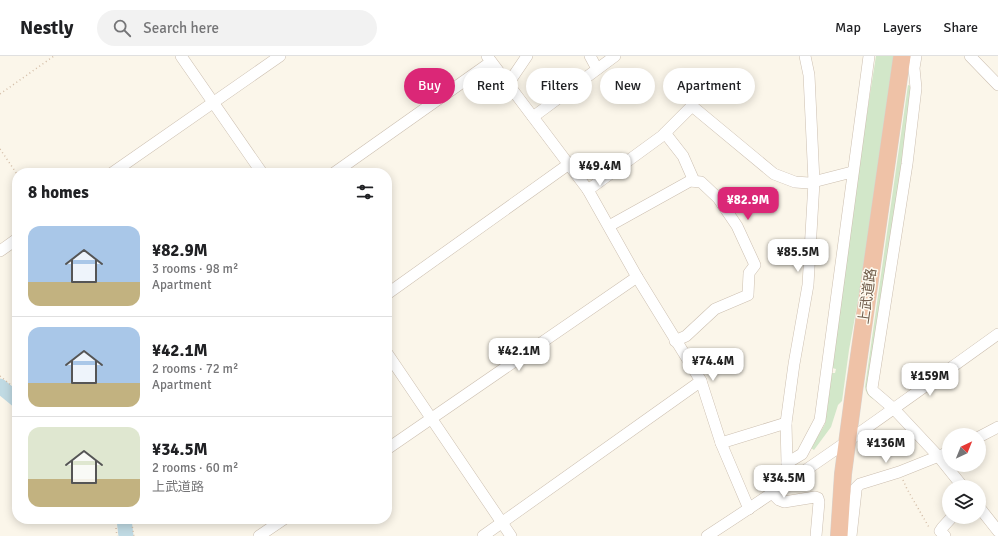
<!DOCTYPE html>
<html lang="en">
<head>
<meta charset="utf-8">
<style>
	body { margin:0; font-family:Signika,"Noto Sans JP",sans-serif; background:#f2f2f2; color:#202124; height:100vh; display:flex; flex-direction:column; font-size:15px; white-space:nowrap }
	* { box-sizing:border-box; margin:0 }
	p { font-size:13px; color:#757577 }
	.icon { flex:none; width:22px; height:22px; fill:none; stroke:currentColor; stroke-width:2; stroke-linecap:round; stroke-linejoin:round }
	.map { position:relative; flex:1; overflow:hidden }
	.drawer { position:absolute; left:12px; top:112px; width:380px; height:356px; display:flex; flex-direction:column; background:#fff; border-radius:16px; box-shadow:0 2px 10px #0003 }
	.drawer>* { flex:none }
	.banner { position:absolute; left:404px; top:12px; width:380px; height:36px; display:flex; gap:8px }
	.needle { width:26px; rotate:43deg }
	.buttons { position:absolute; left:942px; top:372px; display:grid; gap:8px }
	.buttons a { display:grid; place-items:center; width:44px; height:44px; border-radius:50%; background:#fff; box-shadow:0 2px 10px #0003; font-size:20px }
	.price { position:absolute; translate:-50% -34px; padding:0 9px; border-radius:8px; background:#fff; color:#222; font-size:13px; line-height:26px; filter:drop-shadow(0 1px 2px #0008) }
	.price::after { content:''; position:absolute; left:50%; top:24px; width:12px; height:9px; margin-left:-6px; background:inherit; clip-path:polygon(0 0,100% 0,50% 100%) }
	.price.current { background:#db2777; color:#fff }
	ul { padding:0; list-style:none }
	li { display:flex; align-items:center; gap:12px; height:100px; padding:0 16px }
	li+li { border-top:1px solid #e0e0e0 }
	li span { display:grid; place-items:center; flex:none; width:112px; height:80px; border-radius:12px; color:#555 }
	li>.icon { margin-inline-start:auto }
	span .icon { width:48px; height:48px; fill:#fffc; stroke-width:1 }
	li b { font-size:17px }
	h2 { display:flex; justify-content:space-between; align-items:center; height:48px; padding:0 16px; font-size:17px }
	.pill { padding:0 14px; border-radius:18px; background:#fff; box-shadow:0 2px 10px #0003; font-size:14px; line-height:36px }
	.pill.current { background:#db2777; color:#fff }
	header { display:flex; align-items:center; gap:24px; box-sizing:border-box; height:56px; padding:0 20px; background:#fff; border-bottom:1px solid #e0e0e0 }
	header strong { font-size:19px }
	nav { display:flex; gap:22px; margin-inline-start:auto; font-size:14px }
	.search { width:280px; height:36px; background:#f2f2f2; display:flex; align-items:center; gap:10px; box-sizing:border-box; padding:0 14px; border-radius:22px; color:#757577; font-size:15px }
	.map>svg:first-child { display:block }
	.green { fill:#d2e7c9 }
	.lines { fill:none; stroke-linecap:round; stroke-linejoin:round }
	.river { stroke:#c0dae3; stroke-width:15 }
	.minor-casing { stroke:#ccbfb0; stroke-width:12 }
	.highway-casing { stroke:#d8d2ce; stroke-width:18 }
	.path { stroke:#d3bda7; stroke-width:1.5; stroke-dasharray:1 3; stroke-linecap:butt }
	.minor { stroke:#fff; stroke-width:11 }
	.highway { stroke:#efc2a7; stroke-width:17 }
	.labels { text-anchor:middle; stroke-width:3; stroke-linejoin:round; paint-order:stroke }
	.street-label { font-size:14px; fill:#73604f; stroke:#fdfaf0 }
</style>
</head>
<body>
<header>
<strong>Nestly</strong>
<div class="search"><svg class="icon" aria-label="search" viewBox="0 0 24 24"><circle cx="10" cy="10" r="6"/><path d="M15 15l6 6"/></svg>Search here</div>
<nav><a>Map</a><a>Layers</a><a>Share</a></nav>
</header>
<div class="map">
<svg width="998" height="480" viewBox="0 0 998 480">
	<rect width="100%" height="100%" fill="#fbf6ea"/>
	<g class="green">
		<path d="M876 0H895L872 167 849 294 842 345 838 349 831 371 814 394 811 392 825 368 832 317H835L836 313 832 312 858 114Z"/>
		<path d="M908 29 911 30 904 108 868 331 881 346C873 344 866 340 865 331Z"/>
	</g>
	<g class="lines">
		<g class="river">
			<path d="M0 330 17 344"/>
			<path d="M124 463 126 480"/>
		</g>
		<g class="minor-casing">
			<g id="minor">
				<path d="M181 0 262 117"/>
				<path d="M487 0 588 134 637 221 701 325 721 387 749 453"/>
				<path d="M590 0 597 13"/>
				<path d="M916 0 914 12 916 32 907 108 872 332 873 335 894 353 939 401 963 431"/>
				<path d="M970 0 998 29"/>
				<path d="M508 28 527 0"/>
				<path d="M533 61 615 0"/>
				<path d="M665 77 683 100 694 125"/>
				<path d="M112 117 280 0"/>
				<path d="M334 117 491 6"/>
				<path d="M588 134 662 80 692 50 774 118 795 126 809 127 852 116"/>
				<path d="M609 170 690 125 701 126 718 142 737 170 755 209 749 217 748 239 715 253 686 280 675 285"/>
				<path d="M0 195 17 183"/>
				<path d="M387 238 569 108"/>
				<path d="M387 297 511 480"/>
				<path d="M979 381 998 371"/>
				<path d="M721 387 786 367"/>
				<path d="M387 393 637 221"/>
				<path d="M787 407 802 398 820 364 869 0"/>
				<path d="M792 423 788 416 787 407 786 367 794 308 808 229 814 126 809 19 805 0"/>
				<path d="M772 437 779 444 784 446 815 441 818 442 819 446 816 480"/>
				<path d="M979 451 998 475"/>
				<path d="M259 480 284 463"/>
				<path d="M483 480 701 325"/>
				<path d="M707 480C806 416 902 347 998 278"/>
				<path d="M851 480 856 435V432L860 428 899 416 949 396"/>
				<path d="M945 480 940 475 942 472 952 461"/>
			</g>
		</g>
		<g class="highway-casing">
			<path id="highway" d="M839 480 843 418 854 335 902 0"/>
		</g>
		<g class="path">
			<path d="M0 38 54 0"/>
			<path d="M0 93 17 118"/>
			<path d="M0 320 17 334"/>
			<path d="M903 424 907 433 930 473"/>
			<path d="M131 463 134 480"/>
			<path d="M257 463 260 467"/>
			<path d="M116 472 117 480"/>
		</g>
		<use href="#minor" class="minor"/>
		<use href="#highway" class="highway"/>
	</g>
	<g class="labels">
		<g class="street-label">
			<text transform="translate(867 240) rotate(-82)" y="5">上武道路</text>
		</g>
	</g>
</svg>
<div class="buttons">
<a><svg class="needle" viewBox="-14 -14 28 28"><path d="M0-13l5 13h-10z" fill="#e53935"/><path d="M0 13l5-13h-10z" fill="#757577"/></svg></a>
<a><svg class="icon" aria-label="layers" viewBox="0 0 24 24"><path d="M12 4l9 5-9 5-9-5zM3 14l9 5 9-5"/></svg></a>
</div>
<b class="price" style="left:600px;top:131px">¥49.4M</b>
<b class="price current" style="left:748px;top:165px">¥82.9M</b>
<b class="price" style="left:798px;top:217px">¥85.5M</b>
<b class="price" style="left:519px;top:316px">¥42.1M</b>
<b class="price" style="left:713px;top:326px">¥74.4M</b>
<b class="price" style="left:930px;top:341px">¥159M</b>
<b class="price" style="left:886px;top:408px">¥136M</b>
<b class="price" style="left:784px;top:443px">¥34.5M</b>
<div class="banner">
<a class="pill current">Buy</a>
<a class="pill">Rent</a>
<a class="pill">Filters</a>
<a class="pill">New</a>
<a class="pill">Apartment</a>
</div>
<section class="drawer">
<h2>8 homes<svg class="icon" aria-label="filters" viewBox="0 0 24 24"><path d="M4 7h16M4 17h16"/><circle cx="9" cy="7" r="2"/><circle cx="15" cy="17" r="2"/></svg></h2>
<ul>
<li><span style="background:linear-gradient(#a9c7e8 70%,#c2b280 0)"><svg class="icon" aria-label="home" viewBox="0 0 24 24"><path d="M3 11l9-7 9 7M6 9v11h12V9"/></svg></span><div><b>¥82.9M</b><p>3 rooms · 98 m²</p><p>Apartment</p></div></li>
<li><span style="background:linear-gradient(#a9c7e8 70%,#c2b280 0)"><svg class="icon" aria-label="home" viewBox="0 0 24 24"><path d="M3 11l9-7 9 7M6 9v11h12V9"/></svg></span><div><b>¥42.1M</b><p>2 rooms · 72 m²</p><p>Apartment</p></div></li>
<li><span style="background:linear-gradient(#dfe7d0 65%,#c2b280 0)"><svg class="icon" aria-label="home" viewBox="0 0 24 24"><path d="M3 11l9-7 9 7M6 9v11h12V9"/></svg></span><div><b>¥34.5M</b><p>2 rooms · 60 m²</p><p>上武道路</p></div></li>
</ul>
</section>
</div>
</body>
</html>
